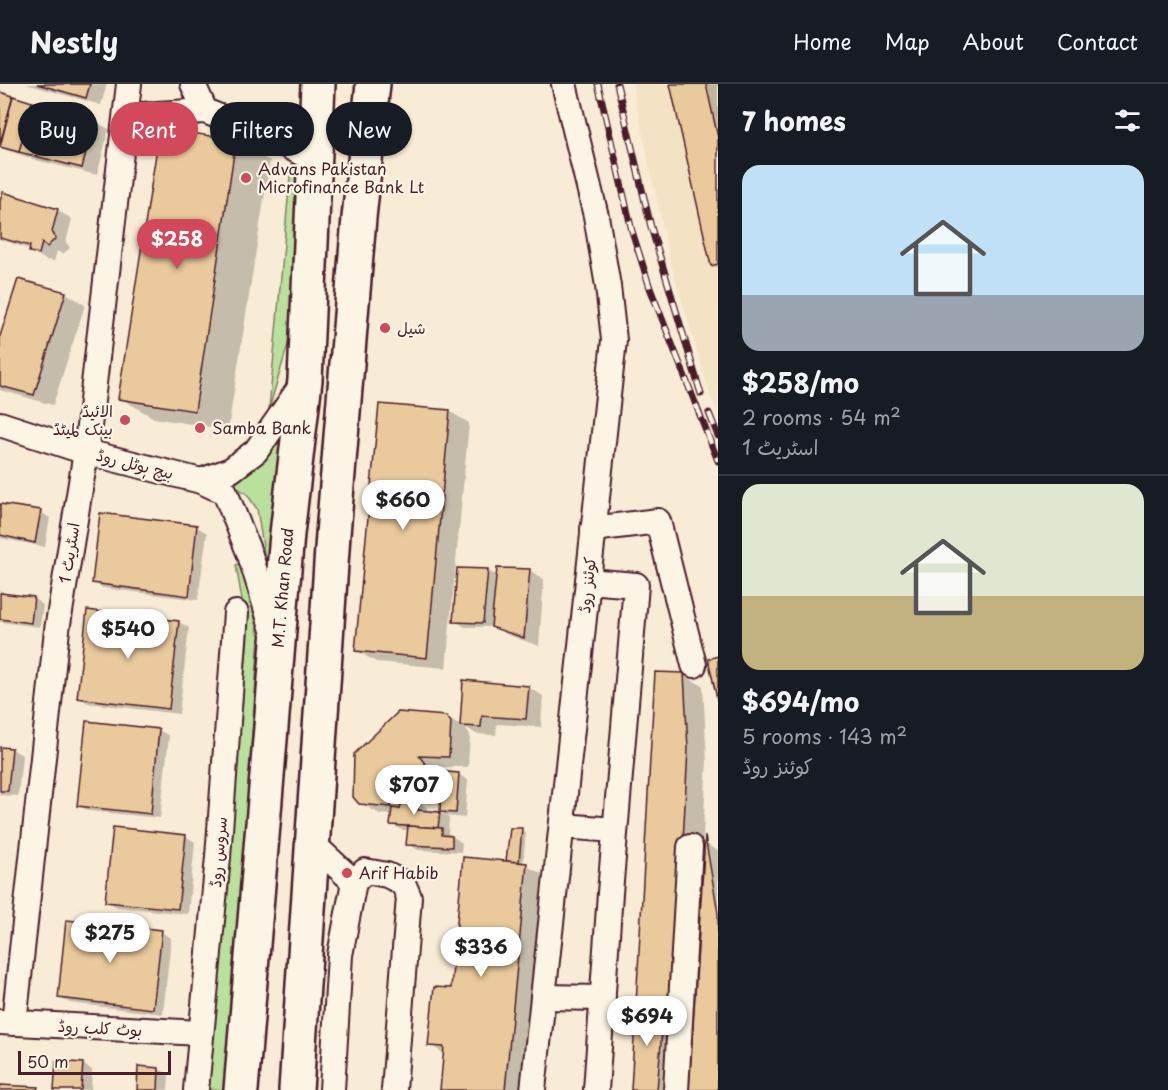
<!DOCTYPE html>
<html lang="en">
<head>
<meta charset="utf-8">
<style>
	body { margin:0; font-family:"Playpen Sans","Playpen Sans Arabic",sans-serif; background:#242831; color:#f1f3f6; height:100vh; display:flex; flex-direction:column; font-size:22px; white-space:nowrap }
	* { box-sizing:border-box; margin:0 }
	p { font-size:20px; color:#9ea1a6 }
	.icon { flex:none; width:33px; height:33px; fill:none; stroke:currentColor; stroke-width:2; stroke-linecap:round; stroke-linejoin:round }
	.map { position:relative; flex:1; overflow:hidden }
	.drawer { display:flex; flex-direction:column; background:#171b24; width:450px }
	.drawer>* { flex:none }
	.top-card { position:absolute; left:18px; top:18px; width:570px; height:54px; display:flex; gap:12px }
	.scale { position:absolute; left:18px; bottom:15px; width:153px; box-sizing:border-box; padding-left:6px; border:3px solid #4a1f2b; border-top:0; font-size:16px; line-height:21px; white-space:nowrap; color:#4a1f2b; -webkit-text-stroke:4px #fcf5e5; paint-order:stroke }
	.price { position:absolute; translate:-50% -51px; padding:0 14px; border-radius:21px; background:#fff; color:#222; font-size:20px; line-height:39px; filter:drop-shadow(0 2px 3px #0008) }
	.price::after { content:''; position:absolute; left:50%; top:36px; width:18px; height:14px; margin-left:-9px; background:inherit; clip-path:polygon(0 0,100% 0,50% 100%) }
	.price.selected { background:#d1495b; color:#fff }
	ul { padding:0; list-style:none }
	li { display:grid; align-content:center; gap:12px; height:318px; padding:0 24px }
	li+li { border-top:2px solid #363941 }
	li span { display:grid; place-items:center; height:186px; border-radius:18px; color:#555 }
	li>.icon { margin-inline-start:auto }
	span .icon { width:108px; height:108px; fill:#fffc; stroke-width:1 }
	li b { font-size:26px }
	h2 { display:flex; justify-content:space-between; align-items:center; height:72px; padding:0 24px; font-size:26px }
	.chip { padding:0 21px; border-radius:27px; background:#171b24; box-shadow:0 2px 4px #0004; font-size:21px; line-height:54px }
	.chip.selected { background:#d1495b; color:#fff }
	header { display:flex; align-items:center; gap:36px; box-sizing:border-box; height:84px; padding:0 30px; background:#171b24; border-bottom:2px solid #363941 }
	header strong { font-size:28px }
	nav { display:flex; gap:33px; margin-inline-start:auto; font-size:21px }
	main { display:flex; flex:1; min-height:0 }
	.map>svg:first-child { display:block }
	.built { fill:#f4e2c5 }
	.green { fill:#b9e09c; stroke:#828064; stroke-width:1.5 }
	.shadow { fill:#0003; fill-rule:evenodd }
	.building { fill:#eaca9c; stroke:#4a1f2b; stroke-width:1.5 }
	.lines { fill:none; stroke-linecap:round; stroke-linejoin:round }
	.minor-casing { stroke:#4a1f2b; stroke-width:28 }
	.highway-casing { stroke:#4a1f2b; stroke-width:38 }
	.minor { stroke:#fcf5e5; stroke-width:24 }
	.highway { stroke:#fcf5e5; stroke-width:33 }
	.rail-casing { stroke:#4a1f2b; stroke-width:7 }
	.rail { stroke:#fcf5e5; stroke-width:4.5; stroke-dasharray:14; stroke-linecap:butt }
	.poi-dot { fill:#d1495b; stroke:#fcf5e5; stroke-width:2 }
	.labels { text-anchor:middle; stroke-width:4.5; stroke-linejoin:round; paint-order:stroke }
	.poi-label { font-size:16px; fill:#4a1f2b; stroke:#fcf5e5; text-anchor:start }
	.street-label { font-size:16px; fill:#4a1f2b; stroke:#fcf5e5 }
</style>
</head>
<body>
<header>
<strong>Nestly</strong>
<nav><a>Home</a><a>Map</a><a>About</a><a>Contact</a></nav>
</header>
<main>
<div class="map">
<svg width="718" height="1006" viewBox="0 0 718 1006">
	<rect width="100%" height="100%" fill="#f8ecd6"/>
	<filter id="ink" filterUnits="userSpaceOnUse"><feTurbulence type="fractalNoise" baseFrequency=".0167" numOctaves="2"/><feDisplacementMap in="SourceGraphic" scale="12" xChannelSelector="R" yChannelSelector="G"/><feConvolveMatrix kernelMatrix="1 2 1 2 8 2 1 2 1" color-interpolation-filters="sRGB"/></filter>
	<g filter="url(#ink)">
		<path class="built" d="M632 0H718V328L712 316 670 177Z"/>
		<g class="green">
			<path d="M292 71 303 86 289 257 269 325Z"/>
			<path d="M283 335 269 500 257 425 247 410 219 392Z"/>
			<path d="M242 479 259 552 227 1006H209L248 551 236 481Z"/>
		</g>
		<g class="shadow">
			<path d="M26 0H107L101 21Z"/>
			<path d="M671 0H718V184L713 181Z"/>
			<path d="M0 9 94 37 109 45 97 91 36 76 0 64Z"/>
			<path d="M161 46 236 58 270 77 228 346 154 334 120 314Z"/>
			<path d="M0 112 57 126 72 135 66 158 70 164 63 170 57 167 54 177 45 176 31 166 0 155Z"/>
			<path d="M19 197 66 209 85 221 53 321 0 306V257Z"/>
			<path d="M449 327 469 339 446 584 376 578 356 566Z"/>
			<path d="M0 421 41 428 50 434 45 463 0 454Z"/>
			<path d="M102 431 197 443 207 449 198 516 103 504 93 498Z"/>
			<path d="M487 486 497 492 529 486 544 495 539 562 508 551 493 542V543H465L455 537Z"/>
			<path d="M0 506 11 512 34 515 43 521 40 543 0 538Z"/>
			<path d="M179 538 189 544 179 630 88 619 78 613Z"/>
			<path d="M657 589 683 591 703 602 707 677 700 805H703L706 760 718 767V1006H690L695 936 683 934 677 1006H632Z"/>
			<path d="M464 597 528 603 543 612 541 643 497 640 496 651 476 650 464 642 470 651 468 683H437L442 689 458 690 468 696 465 734 447 732 449 735 448 749 462 759 461 768 418 766 408 760 409 746H402L392 740 393 731 380 730 360 719 446 634 461 642ZM442 706 441 727 444 730 427 728V723L417 717H411L412 710 427 719Z"/>
			<path d="M159 646 169 652 160 734 89 727 79 721Z"/>
			<path d="M0 664 12 665 22 671 18 712 0 711Z"/>
			<path d="M511 745 521 746 526 748 523 780 546 792 526 1006H441L445 970 430 961 507 779Z"/>
			<path d="M185 752 195 758 188 830 117 823 107 817Z"/>
			<path d="M161 848 171 854 163 930 70 919 60 914Z"/>
			<path d="M83 980 92 986 91 1006H56Z"/>
			<path d="M159 985 169 991 168 1006H138Z"/>
		</g>
		<g class="building">
			<path d="M37 0H90L86 14Z"/>
			<path d="M670 0H706L718 54V180L711 182Z"/>
			<path d="M0 8 13 12 0 60Z"/>
			<path d="M13 12 32 18 19 68 0 63Z"/>
			<path d="M32 18 94 35 82 84 19 68Z"/>
			<path d="M160 44 236 56 195 327 118 315Z"/>
			<path d="M3 108 58 125 52 148 56 154 47 163 42 159 39 170 29 168 30 162 0 154V117Z"/>
			<path d="M18 195 66 208 34 311 0 302V252Z"/>
			<path d="M379 320 450 326 427 574 355 567Z"/>
			<path d="M0 420 41 426 35 459 0 451Z"/>
			<path d="M100 429 197 441 189 512 92 499Z"/>
			<path d="M457 484 488 485 483 539 453 538Z"/>
			<path d="M497 484 530 485 524 554 491 543Z"/>
			<path d="M0 509 34 513 31 539 0 535Z"/>
			<path d="M87 526 179 537 169 625 77 614Z"/>
			<path d="M718 572V619L708 575Z"/>
			<path d="M655 588 684 589 688 665 674 925 636 920Z"/>
			<path d="M463 596 529 602 526 635 482 632 481 643 460 642Z"/>
			<path d="M398 628 446 632 451 638 449 673 419 672 432 688 407 709 393 693 391 723 359 720 353 713 354 670Z"/>
			<path d="M86 637 159 645 151 730 77 722Z"/>
			<path d="M0 663 12 664 8 707H0Z"/>
			<path d="M435 687 459 689 456 729 440 728 441 704H433Z"/>
			<path d="M402 715 418 716V726L440 728 438 744 390 741 392 724 400 725Z"/>
			<path d="M408 742 442 744V751L452 752V763L406 761Z"/>
			<path d="M113 743 186 751 178 825 105 818Z"/>
			<path d="M510 744H522L519 778 506 777Z"/>
			<path d="M705 752 718 829V1006H689Z"/>
			<path d="M463 773 527 779 505 1006H440L444 963 428 962 434 903 451 904Z"/>
			<path d="M66 836 162 846 153 925 58 914Z"/>
			<path d="M636 920 664 924 657 1006H631Z"/>
			<path d="M56 977 83 979 81 1006H54Z"/>
			<path d="M138 982 159 984 158 1006H137Z"/>
			<path d="M0 1001 38 1003 37 1006H0Z"/>
		</g>
		<g class="lines">
			<g class="minor-casing">
				<g id="minor">
					<path d="M193 0 205 27"/>
					<path d="M126 32 205 27 276 56 315 76"/>
					<path d="M0 340 86 368 201 397 225 408 250 471 273 546"/>
					<path d="M201 397 231 386 256 367 304 298"/>
					<path d="M593 445 658 437 694 581"/>
					<path d="M588 497 636 501 610 809 596 1006"/>
					<path d="M562 742 615 746"/>
					<path d="M313 760 354 798"/>
					<path d="M543 913 603 914"/>
					<path d="M0 938 200 949"/>
					<path d="M14 939 57 546 86 368 129 0"/>
					<path d="M196 1006 218 773 236 529"/>
					<path d="M332 1006 340 871 354 798 365 787 387 791 403 799 409 813 394 1006"/>
					<path d="M533 1006 614 256 608 202 596 132 564 0"/>
					<path d="M676 1006 690 763"/>
				</g>
			</g>
			<g class="highway-casing">
				<g id="highway">
					<path id="s1" d="M241 1006 287 450 305 296 318 0"/>
					<path d="M296 1006 333 450 359 134 373 0"/>
				</g>
			</g>
			<use href="#minor" class="minor"/>
			<use href="#highway" class="highway"/>
			<g class="rail-casing">
				<g id="rail">
					<path d="M598 0 632 147 650 204 718 377"/>
					<path d="M617 0 651 143 701 310"/>
					<path d="M709 329 718 352"/>
				</g>
			</g>
			<use href="#rail" class="rail"/>
		</g>
	</g>
	<g class="poi-dot">
		<circle cx="246" cy="94" r="6"/>
		<circle cx="385" cy="244" r="6"/>
		<circle cx="125" cy="336" r="6"/>
		<circle cx="200" cy="344" r="6"/>
		<circle cx="347" cy="789" r="6"/>
	</g>
	<g class="labels">
		<g class="poi-label">
			<text x="258" y="91">Advans Pakistan<tspan x="258" dy="18">Microfinance Bank Lt</tspan></text>
			<text x="397" y="250">شیل</text>
			<text x="113" y="333" text-anchor="end">الائیڈ<tspan x="113" dy="18">بینک لمیٹڈ</tspan></text>
			<text x="212" y="350">Samba Bank</text>
			<text x="359" y="795">Arif Habib</text>
		</g>
		<g class="street-label">
			<text transform="translate(135 380) rotate(14)" y="6">بیچ ہوٹل روڈ</text>
			<text transform="translate(69 469) rotate(-81)" y="6">اسٹریٹ 1</text>
			<text transform="translate(587 501) rotate(-84)" y="6">کوئنز روڈ</text>
			<text dy="6" stroke="none"><textPath href="#s1" startOffset="504">M.T. Khan Road</textPath></text>
			<text transform="translate(218 768) rotate(-85)" y="6">سروس روڈ</text>
			<text transform="translate(100 944) rotate(3)" y="6">بوٹ کلب روڈ</text>
		</g>
	</g>
</svg>
<div class="scale">50 m</div>
<b class="price selected" style="left:177px;top:186px">$258</b>
<b class="price" style="left:403px;top:447px">$660</b>
<b class="price" style="left:128px;top:576px">$540</b>
<b class="price" style="left:414px;top:732px">$707</b>
<b class="price" style="left:110px;top:880px">$275</b>
<b class="price" style="left:481px;top:894px">$336</b>
<b class="price" style="left:647px;top:963px">$694</b>
<div class="top-card">
<a class="chip">Buy</a>
<a class="chip selected">Rent</a>
<a class="chip">Filters</a>
<a class="chip">New</a>
</div>
</div>
<section class="drawer">
<h2>7 homes<svg class="icon" aria-label="filters" viewBox="0 0 24 24"><path d="M4 7h16M4 17h16"/><circle cx="9" cy="7" r="2"/><circle cx="15" cy="17" r="2"/></svg></h2>
<ul>
<li><span style="background:linear-gradient(#bfe0f5 70%,#9aa5b1 0)"><svg class="icon" aria-label="home" viewBox="0 0 24 24"><path d="M3 11l9-7 9 7M6 9v11h12V9"/></svg></span><div><b>$258/mo</b><p>2 rooms · 54 m²</p><p>اسٹریٹ 1</p></div></li>
<li><span style="background:linear-gradient(#dfe7d0 60%,#c2b280 0)"><svg class="icon" aria-label="home" viewBox="0 0 24 24"><path d="M3 11l9-7 9 7M6 9v11h12V9"/></svg></span><div><b>$694/mo</b><p>5 rooms · 143 m²</p><p>کوئنز روڈ</p></div></li>
</ul>
</section>
</main>
</body>
</html>
